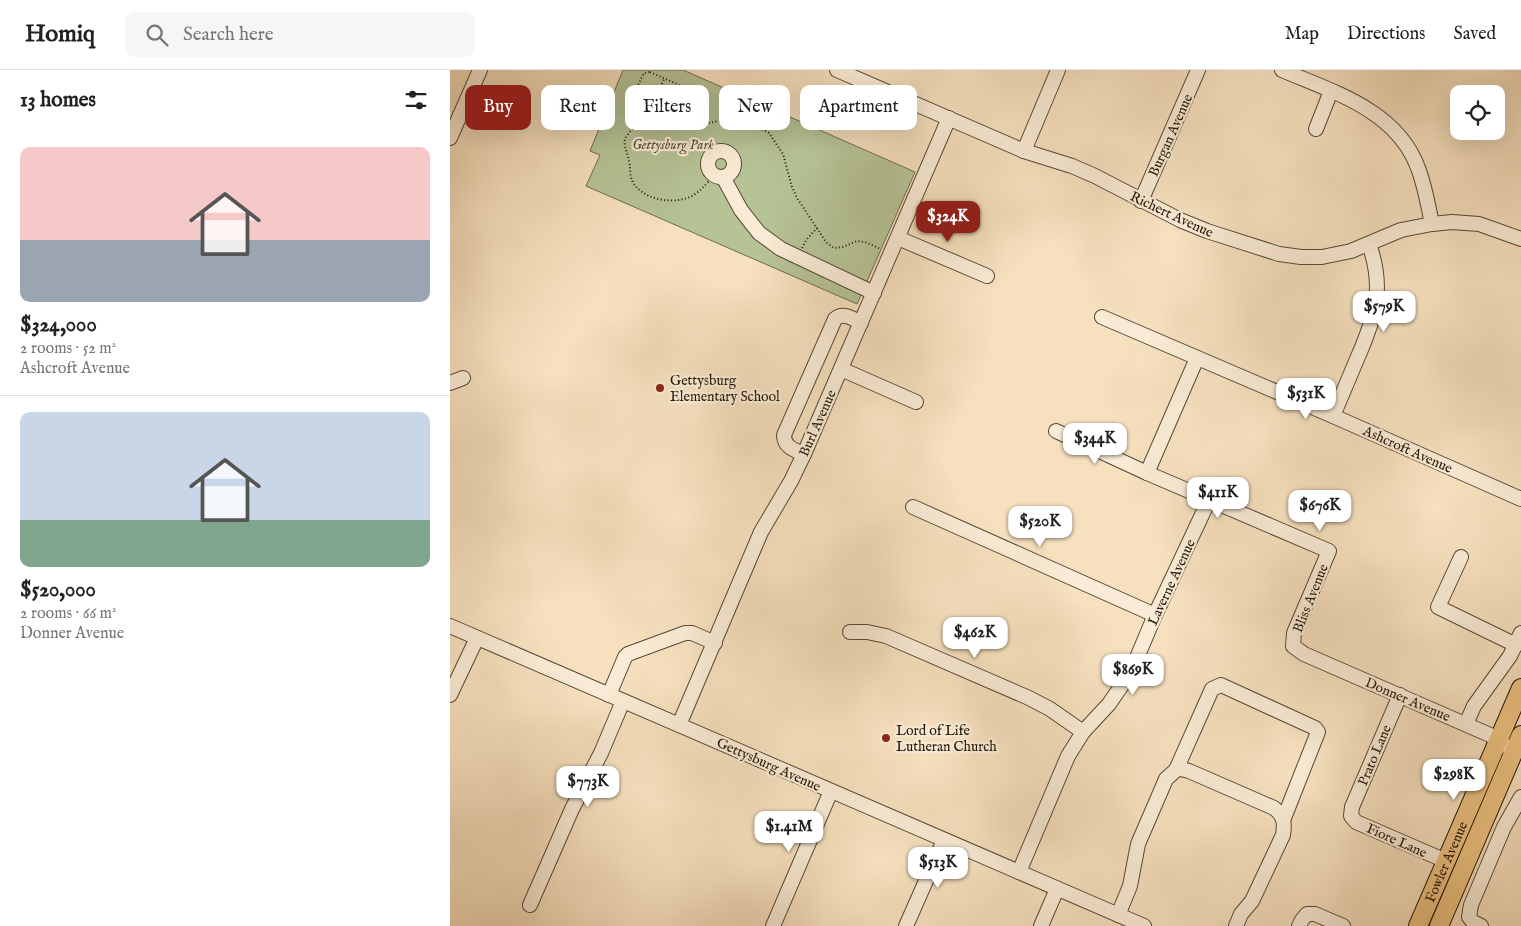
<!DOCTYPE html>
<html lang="en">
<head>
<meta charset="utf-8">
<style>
	body { margin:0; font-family:"IM FELL English",serif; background:#f6f6f6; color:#222; height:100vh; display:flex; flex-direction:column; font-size:19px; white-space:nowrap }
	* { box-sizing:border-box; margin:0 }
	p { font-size:16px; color:#767676 }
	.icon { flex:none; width:28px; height:28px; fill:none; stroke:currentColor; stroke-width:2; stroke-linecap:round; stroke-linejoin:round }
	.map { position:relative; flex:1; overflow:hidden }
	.panel { display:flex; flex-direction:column; background:#fff; width:450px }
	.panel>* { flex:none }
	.banner { position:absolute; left:15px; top:15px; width:475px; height:45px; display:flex; gap:10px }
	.fabs { position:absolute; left:1000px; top:15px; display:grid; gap:10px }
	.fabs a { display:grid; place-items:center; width:55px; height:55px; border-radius:10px; background:#fff; box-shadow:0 5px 20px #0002; font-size:25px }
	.price { position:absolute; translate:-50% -42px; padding:0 11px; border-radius:10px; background:#fff; color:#222; font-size:16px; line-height:32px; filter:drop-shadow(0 1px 2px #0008) }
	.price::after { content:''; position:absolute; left:50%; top:30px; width:15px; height:11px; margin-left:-8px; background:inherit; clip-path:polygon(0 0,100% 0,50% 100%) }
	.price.selected { background:#8f2418; color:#fff }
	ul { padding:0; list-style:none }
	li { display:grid; align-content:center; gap:10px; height:265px; padding:0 20px }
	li+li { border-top:1px solid #e0e0e0 }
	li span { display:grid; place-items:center; height:155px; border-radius:10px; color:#555 }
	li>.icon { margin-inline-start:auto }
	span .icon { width:90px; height:90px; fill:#fffc; stroke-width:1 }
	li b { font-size:21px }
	h2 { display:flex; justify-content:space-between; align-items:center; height:60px; padding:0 20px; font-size:21px }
	.pill { padding:0 18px; border-radius:10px; background:#fff; box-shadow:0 5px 20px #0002; font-size:18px; line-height:45px }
	.pill.selected { background:#8f2418; color:#fff }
	header { display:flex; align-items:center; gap:30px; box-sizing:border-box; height:70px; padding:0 25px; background:#fff; border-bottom:1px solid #e0e0e0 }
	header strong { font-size:24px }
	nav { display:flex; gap:28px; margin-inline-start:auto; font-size:18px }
	.search { width:350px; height:45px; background:#f6f6f6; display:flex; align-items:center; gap:12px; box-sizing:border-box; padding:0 18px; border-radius:10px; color:#767676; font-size:19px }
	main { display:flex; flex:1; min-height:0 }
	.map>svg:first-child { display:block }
	.green { fill:#b6c396; stroke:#6c6c4f }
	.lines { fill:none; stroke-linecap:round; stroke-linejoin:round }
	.minor-casing { stroke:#574836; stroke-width:16 }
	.major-casing { stroke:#221608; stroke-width:20 }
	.path { stroke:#221608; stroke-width:2; stroke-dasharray:1 2.5; stroke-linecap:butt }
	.minor { stroke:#f9ebd5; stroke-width:14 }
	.major { stroke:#ebc07f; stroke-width:18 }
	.poi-dot { fill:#8f2418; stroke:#f9ebd5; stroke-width:2 }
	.labels { text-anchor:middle; stroke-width:4.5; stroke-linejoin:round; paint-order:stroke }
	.street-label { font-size:14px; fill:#221608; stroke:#f9ebd5 }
	.park-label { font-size:14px; font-style:italic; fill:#56533a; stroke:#f9ebd5 }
	.poi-label { font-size:14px; fill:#221608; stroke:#f9ebd5; text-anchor:start }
</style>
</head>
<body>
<header>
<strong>Homiq</strong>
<div class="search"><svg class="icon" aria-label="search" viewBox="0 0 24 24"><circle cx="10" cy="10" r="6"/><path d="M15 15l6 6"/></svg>Search here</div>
<nav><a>Map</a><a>Directions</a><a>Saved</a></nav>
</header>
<main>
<section class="panel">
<h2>13 homes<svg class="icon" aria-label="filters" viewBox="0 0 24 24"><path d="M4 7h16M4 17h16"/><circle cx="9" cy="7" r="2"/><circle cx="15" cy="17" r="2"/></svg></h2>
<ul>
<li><span style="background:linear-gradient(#f6c9c9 60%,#9aa5b1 0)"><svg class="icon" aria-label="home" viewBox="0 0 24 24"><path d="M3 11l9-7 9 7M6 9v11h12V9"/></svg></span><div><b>$324,000</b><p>2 rooms · 52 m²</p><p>Ashcroft Avenue</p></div></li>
<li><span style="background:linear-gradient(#c9d6e8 70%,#7fa58c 0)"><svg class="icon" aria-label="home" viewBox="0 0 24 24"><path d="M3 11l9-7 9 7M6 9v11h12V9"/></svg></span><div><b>$520,000</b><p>2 rooms · 66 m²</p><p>Donner Avenue</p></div></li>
</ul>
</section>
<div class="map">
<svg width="1071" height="856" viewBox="0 0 1071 856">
	<rect width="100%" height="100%" fill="#f6e0be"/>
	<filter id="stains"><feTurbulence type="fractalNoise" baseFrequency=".004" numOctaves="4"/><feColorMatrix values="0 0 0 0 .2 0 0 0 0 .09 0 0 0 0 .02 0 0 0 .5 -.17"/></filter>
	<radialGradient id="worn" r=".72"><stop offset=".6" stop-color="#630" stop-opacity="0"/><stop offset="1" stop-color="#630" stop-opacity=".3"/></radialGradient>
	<path class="green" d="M173 0H233L465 102 407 234 136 116 150 85 140 81Z"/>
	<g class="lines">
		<g class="minor-casing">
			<g id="minor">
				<path d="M387 0 574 81 622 96 645 106 730 150 757 161 829 184 851 187H872L901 181 951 160 982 154 1002 152 1029 154 1071 169"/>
				<path d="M832 0C883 22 947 40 968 98 975 116 978 135 982 154"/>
				<path d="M866 59 881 21"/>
				<path d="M0 68 30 0"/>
				<path d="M574 81 608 0"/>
				<circle cx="271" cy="94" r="13"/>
				<path d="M273 107 291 140 309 163 331 179 424 223"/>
				<path d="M691 131 748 0"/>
				<path d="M448 168 537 206"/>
				<path d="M652 247 883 346 1071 429"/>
				<path d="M391 299 466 332"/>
				<path d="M0 313 13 308"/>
				<path d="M883 346C891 327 899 308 907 289 925 248 935 219 919 174"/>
				<path d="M606 361 697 403 879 481 844 563 843 576 854 584 1040 665 1056 676"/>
				<path d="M354 384C344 380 334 377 334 365L385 249C393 242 402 248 411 253"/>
				<path d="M697 403 747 288"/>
				<path d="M463 437 705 545"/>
				<path d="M1011 487 988 537 1066 575"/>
				<path d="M0 556 694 856"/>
				<path d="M400 562H417L436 566 579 628 600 639 633 662"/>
				<path d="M0 625 27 568"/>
				<path d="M159 625 175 587 178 584 235 563H242L265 573"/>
				<path d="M950 625 902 737 901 746 906 752 996 791"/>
				<path d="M1016 654 1024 636 1060 586 1071 563"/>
				<path d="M229 655 311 462 341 411 354 384 499 48"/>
				<path d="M726 700 762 619 771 615 865 658 868 662 834 748"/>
				<path d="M569 802 618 686 633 662 659 634 681 602 705 545 759 430"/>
				<path d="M80 835 122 739 151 683 173 631"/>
				<path d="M668 845 680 816 688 774 716 709 726 700 731 699 739 701 824 738C834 746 835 752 833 765L802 831 791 844 786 856"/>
				<path d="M323 856 381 721"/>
				<path d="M456 856 494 770"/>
				<path d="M591 856 607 819"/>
				<path d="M849 856 852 850 857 844H865L893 856"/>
				<path d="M1031 856 1023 852 1019 847 1021 835 1054 757 1071 727"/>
			</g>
		</g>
		<g class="major-casing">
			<g id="major">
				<path id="s1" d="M968 856 1071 618"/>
				<path d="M989 856 1071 665"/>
			</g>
		</g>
		<g class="path">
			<path d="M200 2 245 22 248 28 245 34 217 44 187 32 184 23 194 3Z"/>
			<circle cx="196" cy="50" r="5"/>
			<path d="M198 46 214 9"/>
			<path d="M191 52C186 56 178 62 175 69 173 76 178 84 179 91 181 99 179 107 184 114 194 129 220 134 237 128 246 126 255 115 261 109"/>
			<path d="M201 52 216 58 230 59 283 48 297 52 319 63 333 84 342 117 347 128 376 172 384 178 393 177 407 171 415 172 431 179"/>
			<path d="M352 178 357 169 367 158"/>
		</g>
		<use href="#minor" class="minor"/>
		<use href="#major" class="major"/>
	</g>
	<g class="poi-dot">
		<circle cx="210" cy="318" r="5"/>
		<circle cx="436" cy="668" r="5"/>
	</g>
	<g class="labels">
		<g class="street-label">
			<text transform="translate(720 65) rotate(-66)" y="5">Burgan Avenue</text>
			<text transform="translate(722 144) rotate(25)" y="5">Richert Avenue</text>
			<text transform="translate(367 353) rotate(-66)" y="5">Burl Avenue</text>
			<text transform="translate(958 379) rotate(24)" y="5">Ashcroft Avenue</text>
			<text transform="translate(721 512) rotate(-65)" y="5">Laverne Avenue</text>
			<text transform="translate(860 528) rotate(-68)" y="5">Bliss Avenue</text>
			<text transform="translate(958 629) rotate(23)" y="5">Donner Avenue</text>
			<text transform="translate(924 685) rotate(-67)" y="5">Prato Lane</text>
			<text transform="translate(319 694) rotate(24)" y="5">Gettysburg Avenue</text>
			<text transform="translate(947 770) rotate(24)" y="5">Fiore Lane</text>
			<text dy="5" stroke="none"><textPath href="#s1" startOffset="70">Fowler Avenue</textPath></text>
		</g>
		<g class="park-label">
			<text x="223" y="79">Gettysburg Park</text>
		</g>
		<g class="poi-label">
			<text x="220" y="315">Gettysburg<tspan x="220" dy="16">Elementary School</tspan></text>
			<text x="446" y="665">Lord of Life<tspan x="446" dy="16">Lutheran Church</tspan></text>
		</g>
	</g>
	<rect width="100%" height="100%" filter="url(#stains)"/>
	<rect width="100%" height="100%" fill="url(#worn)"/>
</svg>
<div class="fabs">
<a><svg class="icon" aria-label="locate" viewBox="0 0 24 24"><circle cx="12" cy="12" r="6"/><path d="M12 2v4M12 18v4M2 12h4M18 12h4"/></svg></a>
</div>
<b class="price selected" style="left:498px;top:173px">$324K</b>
<b class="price" style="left:934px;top:263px">$579K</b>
<b class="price" style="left:856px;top:350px">$531K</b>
<b class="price" style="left:645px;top:395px">$344K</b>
<b class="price" style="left:768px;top:449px">$411K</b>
<b class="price" style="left:870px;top:462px">$676K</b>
<b class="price" style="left:590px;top:478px">$520K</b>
<b class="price" style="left:525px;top:589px">$462K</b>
<b class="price" style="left:683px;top:626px">$869K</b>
<b class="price" style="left:1004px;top:731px">$298K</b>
<b class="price" style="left:138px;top:738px">$773K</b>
<b class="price" style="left:339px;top:783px">$1.41M</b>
<b class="price" style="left:488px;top:819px">$513K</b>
<div class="banner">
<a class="pill selected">Buy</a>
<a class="pill">Rent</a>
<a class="pill">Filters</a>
<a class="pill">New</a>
<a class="pill">Apartment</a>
</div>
</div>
</main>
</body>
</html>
